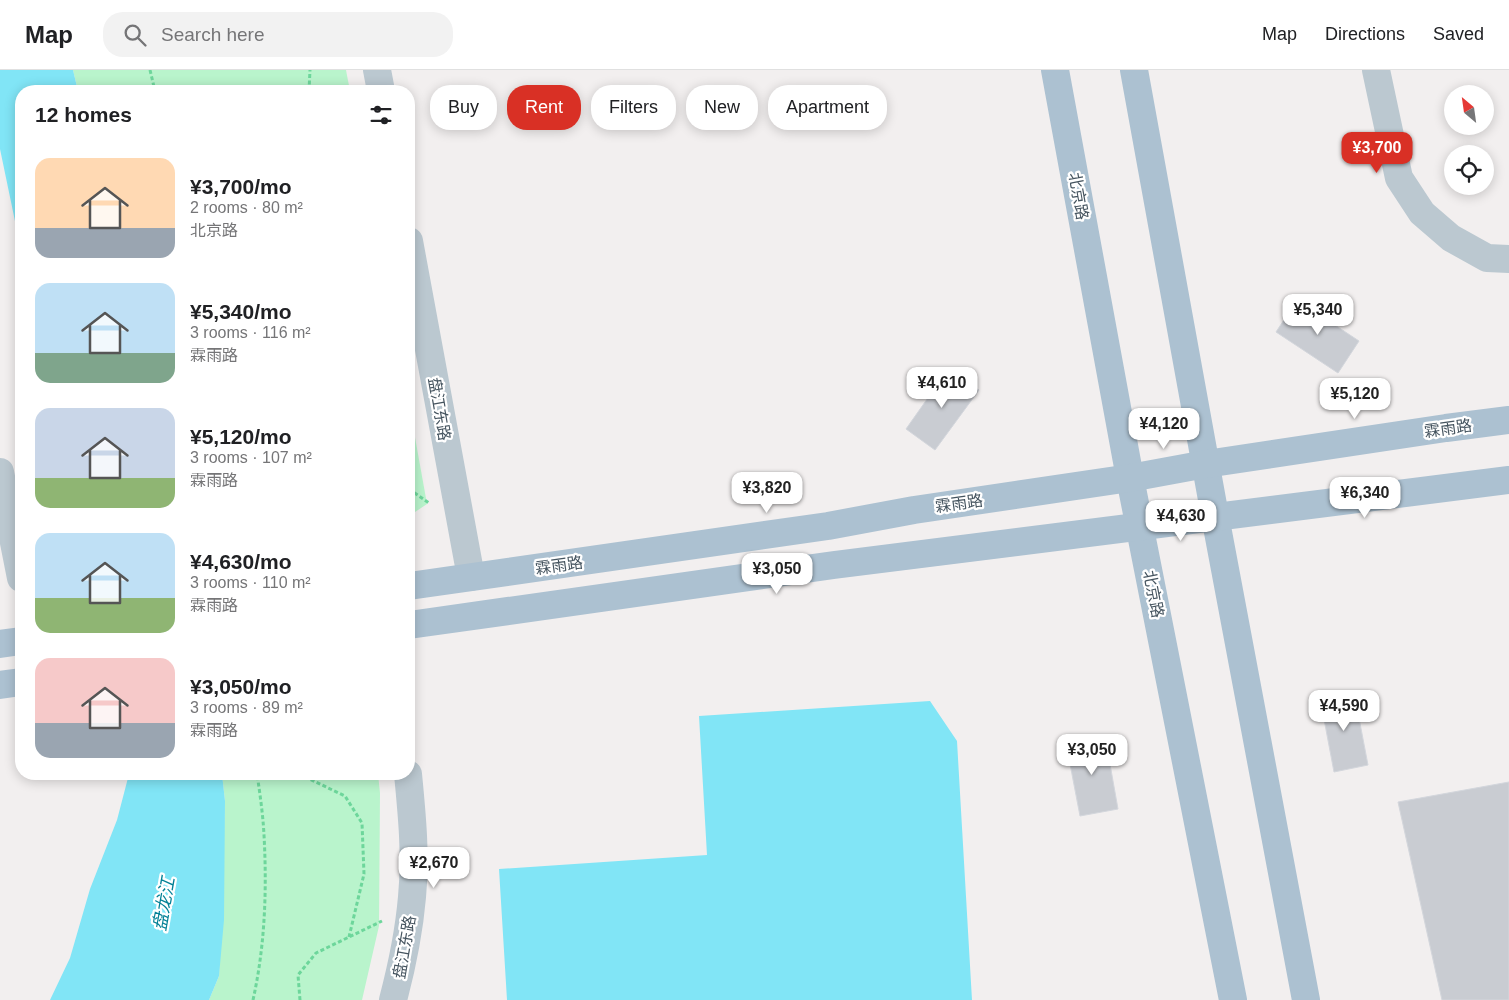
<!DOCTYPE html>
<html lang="en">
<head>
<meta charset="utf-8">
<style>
	body { margin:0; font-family:Helvetica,"Noto Sans SC",sans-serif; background:#f2f2f2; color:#202124; height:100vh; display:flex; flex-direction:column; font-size:19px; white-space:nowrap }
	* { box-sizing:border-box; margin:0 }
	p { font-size:16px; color:#757577 }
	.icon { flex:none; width:28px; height:28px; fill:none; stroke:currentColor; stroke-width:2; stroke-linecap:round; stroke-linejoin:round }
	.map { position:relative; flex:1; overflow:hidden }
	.drawer { position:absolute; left:15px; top:15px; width:400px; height:695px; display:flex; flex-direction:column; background:#fff; border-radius:20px; box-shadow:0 2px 12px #0003 }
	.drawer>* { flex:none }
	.banner { position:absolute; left:430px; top:15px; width:475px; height:45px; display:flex; gap:10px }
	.needle { width:32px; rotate:331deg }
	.tools { position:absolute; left:1444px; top:15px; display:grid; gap:10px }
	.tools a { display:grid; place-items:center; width:50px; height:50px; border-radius:50%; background:#fff; box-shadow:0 2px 12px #0003; font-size:25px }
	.price { position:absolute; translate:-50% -42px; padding:0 11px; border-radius:10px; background:#fff; color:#222; font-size:16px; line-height:32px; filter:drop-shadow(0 1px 2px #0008) }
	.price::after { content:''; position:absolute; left:50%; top:30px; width:15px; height:11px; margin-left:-8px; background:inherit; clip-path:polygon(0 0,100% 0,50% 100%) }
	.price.active { background:#d93025; color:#fff }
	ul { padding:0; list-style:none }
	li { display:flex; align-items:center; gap:15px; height:125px; padding:0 20px }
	li span { display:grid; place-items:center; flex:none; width:140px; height:100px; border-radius:15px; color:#555 }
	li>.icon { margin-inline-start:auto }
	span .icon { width:60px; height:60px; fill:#fffc; stroke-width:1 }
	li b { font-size:21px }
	h2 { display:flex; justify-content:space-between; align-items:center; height:60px; padding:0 20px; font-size:21px }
	.chip { padding:0 18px; border-radius:20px; background:#fff; box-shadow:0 2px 12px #0003; font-size:18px; line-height:45px }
	.chip.active { background:#d93025; color:#fff }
	header { display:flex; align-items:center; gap:30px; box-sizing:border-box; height:70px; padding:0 25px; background:#fff; border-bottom:1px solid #e0e0e0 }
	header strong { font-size:24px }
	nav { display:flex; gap:28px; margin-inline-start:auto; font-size:18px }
	.search { width:350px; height:45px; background:#f2f2f2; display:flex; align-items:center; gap:12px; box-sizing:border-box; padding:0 18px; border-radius:20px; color:#757577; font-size:19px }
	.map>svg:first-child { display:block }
	.green { fill:#b9f4cc }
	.water { fill:#81e5f6 }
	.building { fill:#c9ccd2; stroke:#d3d6dc }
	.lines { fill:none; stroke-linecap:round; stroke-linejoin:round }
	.path { stroke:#6dd69b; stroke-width:3; stroke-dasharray:4 2.5; stroke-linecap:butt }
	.minor { stroke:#bbc8d0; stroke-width:28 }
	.major { stroke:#acc1d1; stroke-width:28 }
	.labels { text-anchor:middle; stroke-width:4.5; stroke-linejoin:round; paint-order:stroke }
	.street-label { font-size:16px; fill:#45545f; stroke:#fff }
	.water-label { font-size:18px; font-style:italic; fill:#038196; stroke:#fff }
</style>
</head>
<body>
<header>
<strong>Map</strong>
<div class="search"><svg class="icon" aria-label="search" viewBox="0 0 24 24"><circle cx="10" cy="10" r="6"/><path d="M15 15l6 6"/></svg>Search here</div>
<nav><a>Map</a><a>Directions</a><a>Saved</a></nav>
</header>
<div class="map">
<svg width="1509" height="930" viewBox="0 0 1509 930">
	<rect width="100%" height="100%" fill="#f2efef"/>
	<g class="green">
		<path d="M73 0H346L350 21H78Z"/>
		<path d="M409 334 427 434 409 446Z"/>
		<path d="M222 704H378L380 723 379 856 362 930H209L219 906 225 731Z"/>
	</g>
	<g class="water">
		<path d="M0 0H73L78 21H21V180L0 79Z"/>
		<path d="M930 631 957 671 972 930H507L499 799 707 785 699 646Z"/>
		<path d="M129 704H222L225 731 224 850 219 906 209 930H50L70 888 90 819 117 750Z"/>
	</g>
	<g class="building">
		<path d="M1297 230 1359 271 1338 303 1276 262Z"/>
		<path d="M949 298 979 320 935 380 906 359Z"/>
		<path d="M1354 622 1368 695 1334 702 1320 628Z"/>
		<path d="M1105 666 1118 739 1080 746 1066 673Z"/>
		<path d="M1509 712V930H1442L1398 732Z"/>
	</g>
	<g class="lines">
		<g class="path">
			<path d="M150 0 155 21"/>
			<path d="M309 21 310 0"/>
			<path d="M409 419 429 433"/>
			<path d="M299 704 345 726 362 753 364 804 349 867"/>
			<path d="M253 930C265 876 267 820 264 765 263 745 260 724 257 704"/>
			<path d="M300 930 298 905 316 883 382 851"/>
		</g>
		<g class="minor">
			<path d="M377 0 381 21"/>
			<path d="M1376 0 1399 108 1422 143 1451 168 1487 188 1509 189"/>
			<path d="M409 171 471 507"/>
			<path d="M0 402 21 508"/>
			<path d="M393 930C402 896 409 862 412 827 416 786 412 745 408 704"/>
		</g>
		<g class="major">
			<path d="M1055 0 1130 408 1233 930"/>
			<path d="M1134 0 1215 446 1306 930"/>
			<path d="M409 516 828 456 914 440 1130 408 1206 394 1446 358 1509 350"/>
			<path d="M409 555 834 495 1509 410"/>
			<path d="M0 574 21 571"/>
			<path d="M0 615 21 612"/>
		</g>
	</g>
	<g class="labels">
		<g class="street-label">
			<text transform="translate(1079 126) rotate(80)" y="6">北京路</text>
			<text transform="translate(440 339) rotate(80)" y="6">盘江东路</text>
			<text transform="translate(1448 358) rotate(-8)" y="6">霖雨路</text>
			<text transform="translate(959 433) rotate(-8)" y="6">霖雨路</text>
			<text transform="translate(559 495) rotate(-8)" y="6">霖雨路</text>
			<text transform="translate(1154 524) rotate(79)" y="6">北京路</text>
			<text transform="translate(404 877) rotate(-80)" y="6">盘江东路</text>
		</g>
		<g class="water-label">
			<text transform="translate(164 834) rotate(-80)" y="6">盘龙江</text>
		</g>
	</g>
</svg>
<div class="tools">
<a><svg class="needle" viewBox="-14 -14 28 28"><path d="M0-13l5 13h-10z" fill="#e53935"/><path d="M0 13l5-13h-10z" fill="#757577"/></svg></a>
<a><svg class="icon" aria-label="locate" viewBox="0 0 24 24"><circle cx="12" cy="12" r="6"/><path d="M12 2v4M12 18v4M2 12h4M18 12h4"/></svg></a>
</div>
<b class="price active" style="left:1377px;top:104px">¥3,700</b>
<b class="price" style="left:1318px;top:266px">¥5,340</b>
<b class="price" style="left:942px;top:339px">¥4,610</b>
<b class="price" style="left:1355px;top:350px">¥5,120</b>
<b class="price" style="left:1164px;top:380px">¥4,120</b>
<b class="price" style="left:767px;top:444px">¥3,820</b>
<b class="price" style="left:1365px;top:449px">¥6,340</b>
<b class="price" style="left:1181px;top:472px">¥4,630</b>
<b class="price" style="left:777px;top:525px">¥3,050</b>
<b class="price" style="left:1344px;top:662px">¥4,590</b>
<b class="price" style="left:1092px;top:706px">¥3,050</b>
<b class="price" style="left:434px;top:819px">¥2,670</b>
<div class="banner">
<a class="chip">Buy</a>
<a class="chip active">Rent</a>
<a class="chip">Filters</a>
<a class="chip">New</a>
<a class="chip">Apartment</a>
</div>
<section class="drawer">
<h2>12 homes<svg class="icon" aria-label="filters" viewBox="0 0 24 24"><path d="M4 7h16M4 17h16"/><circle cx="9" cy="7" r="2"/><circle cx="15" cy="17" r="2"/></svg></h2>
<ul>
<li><span style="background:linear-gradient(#ffd9b3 70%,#9aa5b1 0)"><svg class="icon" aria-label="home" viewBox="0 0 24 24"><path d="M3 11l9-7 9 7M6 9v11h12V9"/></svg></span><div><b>¥3,700/mo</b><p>2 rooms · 80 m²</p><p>北京路</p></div></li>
<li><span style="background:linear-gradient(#bfe0f5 70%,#7fa58c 0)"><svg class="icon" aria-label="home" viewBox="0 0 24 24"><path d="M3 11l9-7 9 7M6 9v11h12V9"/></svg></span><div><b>¥5,340/mo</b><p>3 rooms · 116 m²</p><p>霖雨路</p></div></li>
<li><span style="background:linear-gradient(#c9d6e8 70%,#8fb573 0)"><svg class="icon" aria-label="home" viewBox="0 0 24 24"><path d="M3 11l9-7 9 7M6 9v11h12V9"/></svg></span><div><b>¥5,120/mo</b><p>3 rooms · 107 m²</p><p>霖雨路</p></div></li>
<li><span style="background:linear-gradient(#bfe0f5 65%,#8fb573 0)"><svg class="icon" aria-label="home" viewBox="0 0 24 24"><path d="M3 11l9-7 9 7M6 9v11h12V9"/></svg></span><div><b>¥4,630/mo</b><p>3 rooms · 110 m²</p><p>霖雨路</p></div></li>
<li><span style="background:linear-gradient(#f6c9c9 65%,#9aa5b1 0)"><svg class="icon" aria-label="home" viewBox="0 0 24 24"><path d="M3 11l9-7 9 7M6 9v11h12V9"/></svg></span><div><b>¥3,050/mo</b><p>3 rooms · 89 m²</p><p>霖雨路</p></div></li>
</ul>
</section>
</div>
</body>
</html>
